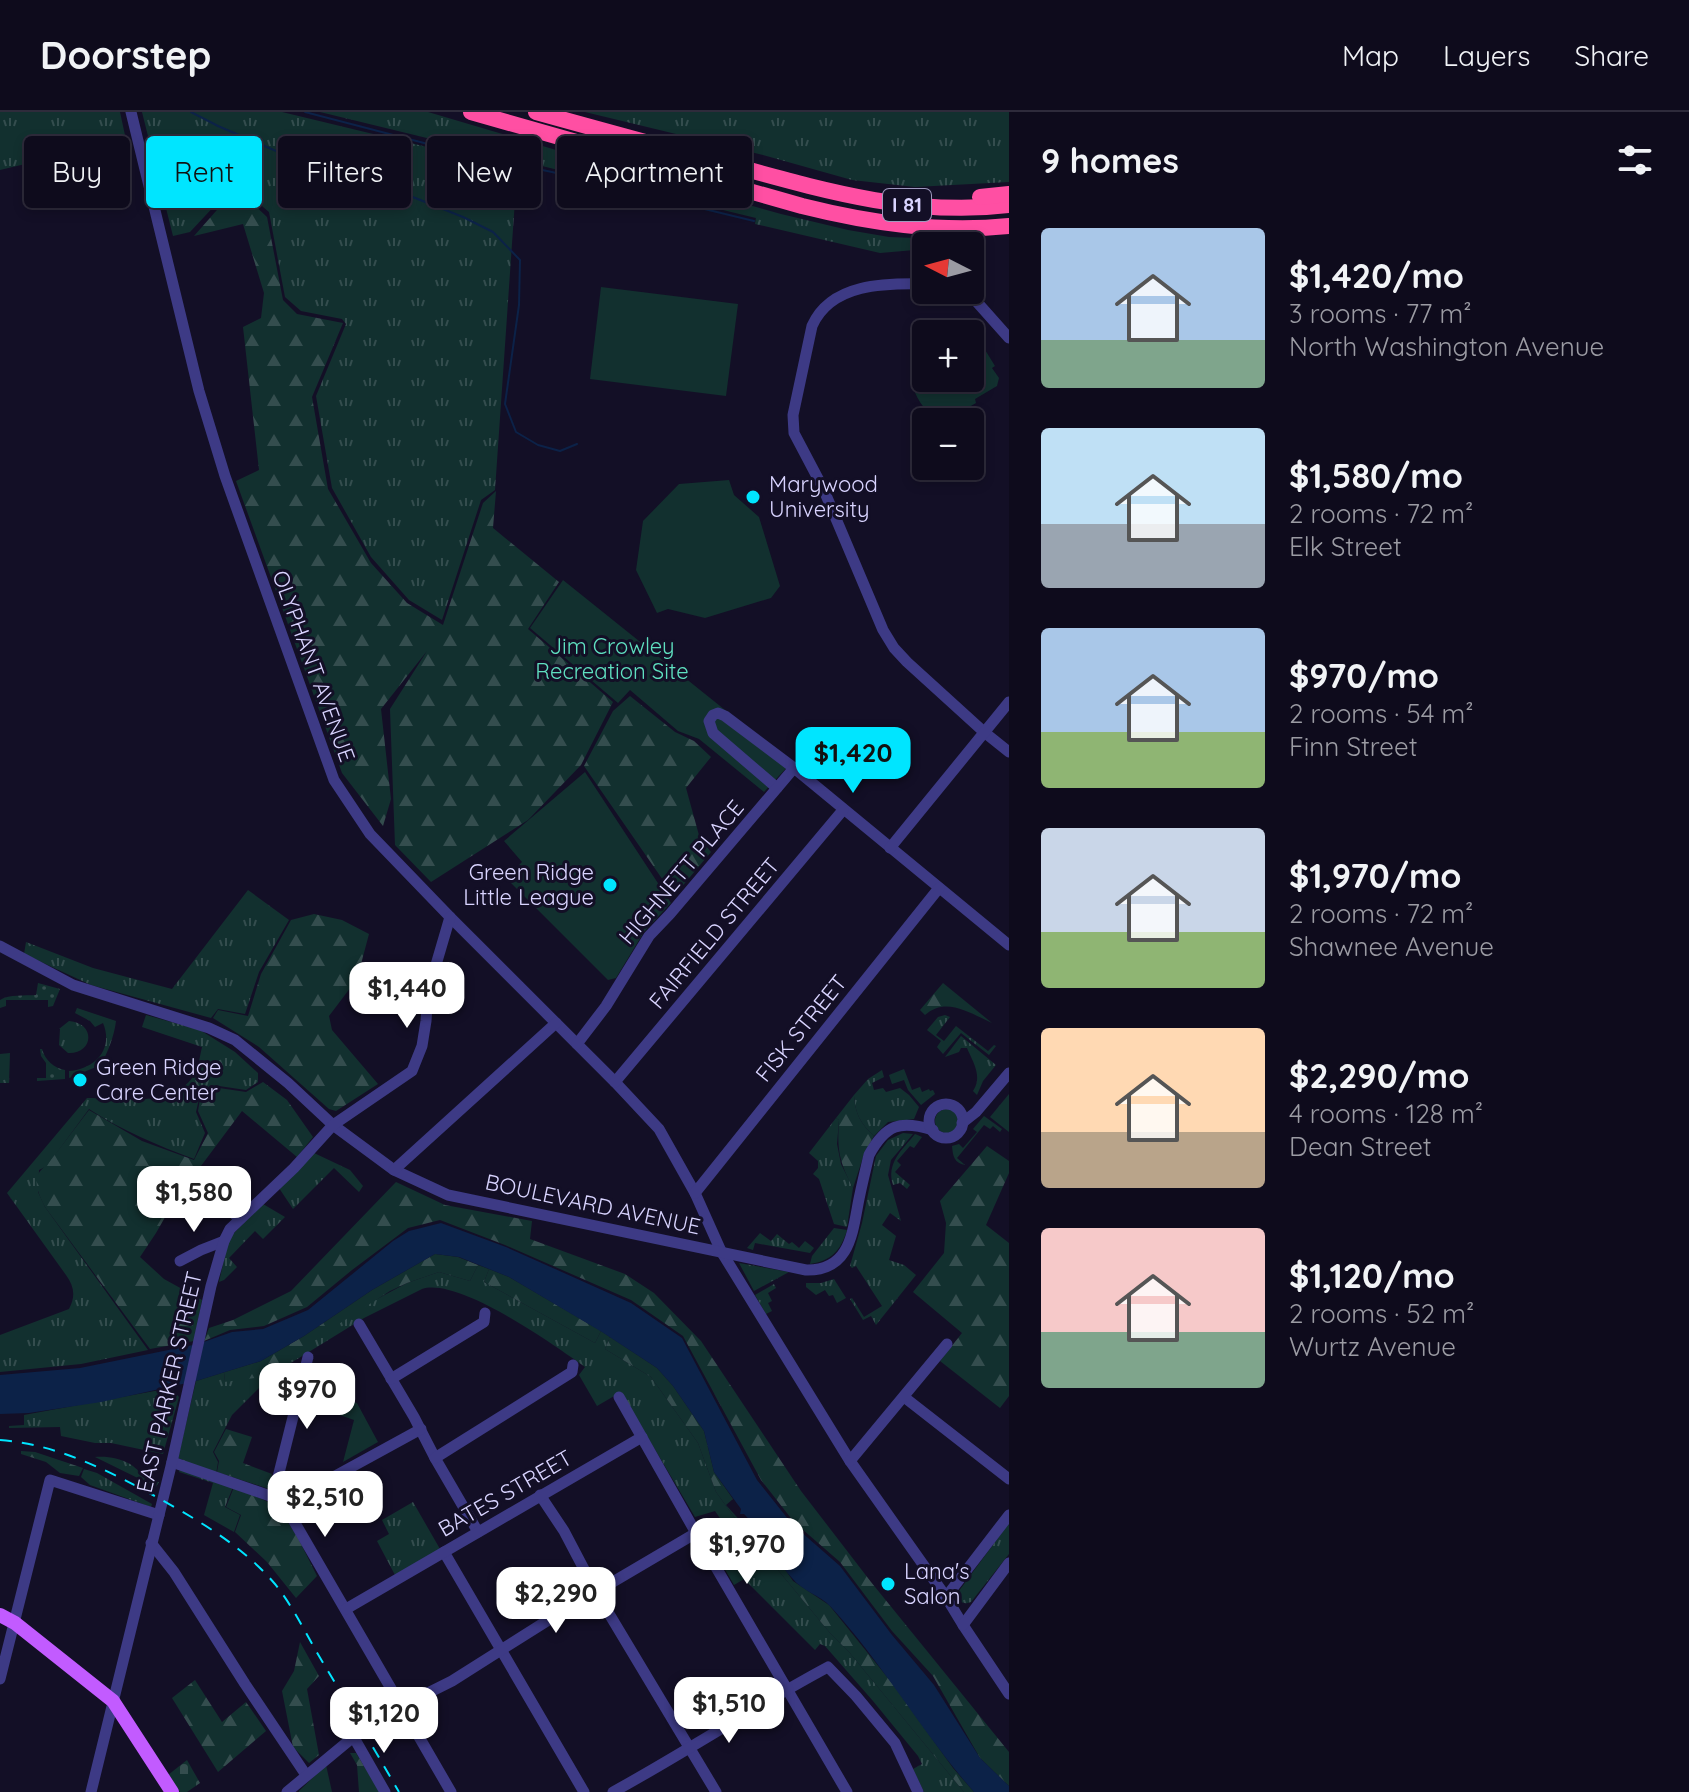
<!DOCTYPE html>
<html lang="en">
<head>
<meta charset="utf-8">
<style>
	body { margin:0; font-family:Quicksand,sans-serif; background:#1c1929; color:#f1f3f6; height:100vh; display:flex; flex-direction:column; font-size:30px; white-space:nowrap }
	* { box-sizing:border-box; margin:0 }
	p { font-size:26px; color:#9b9ba3 }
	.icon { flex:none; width:44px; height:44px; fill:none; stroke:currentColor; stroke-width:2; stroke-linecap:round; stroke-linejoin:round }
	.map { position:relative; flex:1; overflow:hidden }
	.side { display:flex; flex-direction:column; background:#0e0b1c; width:680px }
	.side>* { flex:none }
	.banner { position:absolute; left:24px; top:24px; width:760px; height:72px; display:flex; gap:16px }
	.needle { width:52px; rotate:276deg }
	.tools { position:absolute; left:912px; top:120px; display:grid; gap:16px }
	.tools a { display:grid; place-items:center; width:72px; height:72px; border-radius:8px; background:#0e0b1c; box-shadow:0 4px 12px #0003,0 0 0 2px #2e2b3b; font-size:40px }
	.price { position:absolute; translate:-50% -68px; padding:0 18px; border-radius:16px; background:#fff; color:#222; font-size:26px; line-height:52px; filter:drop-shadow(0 2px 4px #0008) }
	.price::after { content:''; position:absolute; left:50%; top:48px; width:24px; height:18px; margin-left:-12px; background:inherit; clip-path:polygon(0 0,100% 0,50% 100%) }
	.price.active { background:#00e5ff; color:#111 }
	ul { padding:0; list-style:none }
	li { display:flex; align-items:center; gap:24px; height:200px; padding:0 32px }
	li span { display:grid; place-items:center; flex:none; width:224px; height:160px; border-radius:8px; color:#555 }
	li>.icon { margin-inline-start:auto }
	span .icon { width:96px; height:96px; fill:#fffc; stroke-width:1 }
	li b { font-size:34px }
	h2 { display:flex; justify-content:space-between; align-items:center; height:96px; padding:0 32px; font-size:34px }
	.chip { padding:0 28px; border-radius:8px; background:#0e0b1c; box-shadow:0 4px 12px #0003,0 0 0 2px #2e2b3b; font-size:28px; line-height:72px }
	.chip.active { background:#00e5ff; color:#111 }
	header { display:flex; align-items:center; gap:48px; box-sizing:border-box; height:112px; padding:0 40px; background:#0e0b1c; border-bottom:2px solid #2e2b3b }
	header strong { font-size:38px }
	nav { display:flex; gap:44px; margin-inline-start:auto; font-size:28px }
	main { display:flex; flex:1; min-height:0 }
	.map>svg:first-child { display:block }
	.grass { fill:url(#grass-tufts) }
	.forest { fill:url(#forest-firs) }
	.cemetery { fill:url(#cemetery-stones) }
	.park { fill:#12302f }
	.garden { fill:url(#garden-dots) }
	.water { fill:#0c2248 }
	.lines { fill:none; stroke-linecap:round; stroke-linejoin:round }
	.stream { stroke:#0c2248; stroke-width:2 }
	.minor { stroke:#3d3a85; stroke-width:11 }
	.major { stroke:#c25bff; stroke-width:14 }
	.highway { stroke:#ff4fa3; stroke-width:16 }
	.rail { stroke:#00e5ff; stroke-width:2; stroke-dasharray:12 10; stroke-linecap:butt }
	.poi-dot { fill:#00e5ff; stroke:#130f26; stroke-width:3 }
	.labels { text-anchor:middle; stroke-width:6; stroke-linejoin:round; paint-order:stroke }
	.shield { fill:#130f26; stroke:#9e99be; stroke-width:2 }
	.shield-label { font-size:20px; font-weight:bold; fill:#d9d4ff }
	.poi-label { font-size:22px; fill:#d9d4ff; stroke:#130f26; text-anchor:start }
	.park-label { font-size:22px; fill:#5fe0c0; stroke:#130f26 }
	.street-label { font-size:22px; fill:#d9d4ff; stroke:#130f26 }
</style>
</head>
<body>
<header>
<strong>Doorstep</strong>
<nav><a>Map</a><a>Layers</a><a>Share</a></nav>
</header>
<main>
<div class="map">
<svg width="1009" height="1680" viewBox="0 0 1009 1680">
	<defs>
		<pattern id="grass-tufts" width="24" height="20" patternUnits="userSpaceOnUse" patternTransform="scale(2)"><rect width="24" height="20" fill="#12302f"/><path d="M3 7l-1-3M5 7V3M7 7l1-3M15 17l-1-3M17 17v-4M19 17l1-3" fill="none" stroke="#344d4e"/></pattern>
		<pattern id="forest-firs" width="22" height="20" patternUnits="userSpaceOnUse" patternTransform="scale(2)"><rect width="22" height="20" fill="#12302f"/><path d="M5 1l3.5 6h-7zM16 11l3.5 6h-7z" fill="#344d4e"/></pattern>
		<pattern id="cemetery-stones" width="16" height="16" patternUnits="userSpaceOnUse" patternTransform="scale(2)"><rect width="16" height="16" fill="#12302f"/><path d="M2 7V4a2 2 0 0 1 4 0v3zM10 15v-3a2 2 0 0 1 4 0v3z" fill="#344d4e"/></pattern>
		<pattern id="garden-dots" width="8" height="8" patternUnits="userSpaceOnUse" patternTransform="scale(2)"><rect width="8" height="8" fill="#12302f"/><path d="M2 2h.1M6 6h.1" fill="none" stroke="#344d4e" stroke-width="1.8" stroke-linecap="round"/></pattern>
	</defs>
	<rect width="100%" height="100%" fill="#130f26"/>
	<g class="grass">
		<path d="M0 0H120L126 28 0 58Z"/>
		<path d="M142 0H282L522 58 517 59 495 378 481 388 442 508 409 488 371 445 332 376 316 284 346 212 342 207 301 199 285 185 269 100 249 83 233 81 219 89 190 120 173 124Z"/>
		<path d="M320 0H428L600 51 781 102 848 118 889 125 964 128V134H926V137L880 141 755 112 756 106Z"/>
		<path d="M585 0H1009V70L915 75 852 68 763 43Z"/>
		<path d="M248 778 289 808 259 860 245 902 218 897 211 906 91 873 24 842 26 830 93 856 172 877Z"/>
		<path d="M77 896 116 909C114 925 108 939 101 953L69 966V959C95 957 114 937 103 911L95 915 90 909 75 901Z"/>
		<path d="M146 903 200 918 235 940 258 961V970L246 978 219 974 200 982 196 1000 205 1021 194 1047C157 1033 123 1019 89 997L47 1054 39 1058 38 1080 45 1095 148 1238 81 1252 0 1260V1223L69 1197C76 1184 74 1174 66 1163L7 1081 87 986C120 986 179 997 196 959 199 952 200 943 202 935L142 915Z"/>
		<path d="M945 903 950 905 936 923 944 929 956 914 988 939 994 933 996 934 989 943 961 921 943 942 937 935 941 929 927 918 938 905Z"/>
		<path d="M69 909C96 911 94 942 68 941L59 933 60 917H59Z"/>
		<path d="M961 924 996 953 983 969 977 983 973 979C983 965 973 950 967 936H961L959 940 945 945Z"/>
		<path d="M10 941 9 971H0V942Z"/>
		<path d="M904 957 912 978 920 975 922 980 929 977 930 979 933 978 935 982 921 993 908 978 904 968 892 972 889 963Z"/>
		<path d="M882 958 884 965 872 971 874 978 883 976 886 980 900 976 909 983 919 995 914 1007 888 1010 874 1024C861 1012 855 1002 854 983L868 967Z"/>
		<path d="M1009 982V1020L990 1005Z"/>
		<circle cx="947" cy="1009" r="12"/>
		<path d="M984 1004 1002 1017 1000 1020 993 1014 990 1017 984 1013 957 1046 965 1053C954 1051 953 1044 952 1034L959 1032 963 1036 977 1020 973 1017Z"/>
		<path d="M836 1006 839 1008 837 1032 841 1052 853 1076 847 1115 834 1112 819 1067 813 1062 818 1056V1049L809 1041Z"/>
		<path d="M903 1021 913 1022 891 1048 888 1063 901 1109 890 1101 882 1113 896 1124 889 1148 904 1153 916 1163 876 1213 871 1204 863 1208 850 1187 852 1186 864 1205 882 1194 856 1154 852 1156 850 1154 862 1111 876 1044 888 1028Z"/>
		<path d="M915 1022 922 1025 914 1036 910 1034 897 1049 901 1053 895 1060 910 1073 907 1077 900 1071 893 1073C886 1051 902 1038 915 1022Z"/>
		<path d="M314 1041 350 1058 363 1074 359 1080 334 1056 293 1097 279 1076Z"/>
		<path d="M263 1092 285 1105 263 1127 255 1119 229 1146 237 1155 224 1168 219 1170 228 1130 232 1123Z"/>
		<path d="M834 1116 847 1118C841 1138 831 1149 810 1152L812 1144Z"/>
		<path d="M760 1121 771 1129 777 1122 789 1132 792 1130 799 1136 805 1129 814 1136 810 1141 755 1131 753 1138 747 1136Z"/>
		<path d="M739 1151 789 1160 754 1179Z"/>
		<path d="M478 1153 489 1157 484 1170 595 1231 601 1219 610 1225 605 1237 651 1265 698 1331 716 1380 734 1405 830 1521 849 1540 964 1680H924L913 1657 922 1652 918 1644 873 1589 825 1534 820 1532 815 1538 744 1467 734 1473 707 1426 715 1420 716 1421 724 1412 715 1399 695 1405 621 1280 597 1294 579 1263 585 1255C554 1233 459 1165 422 1177L364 1206 273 1262 232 1303 213 1340 218 1350 215 1368 233 1375 225 1395 240 1403 234 1420 204 1403 213 1371 179 1360 183 1348 178 1346 196 1269 225 1260 224 1269 407 1171 439 1160 470 1169Z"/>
		<path d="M834 1167 846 1186 837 1191 833 1183 829 1184 825 1178 816 1183 806 1175V1171H821Z"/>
		<path d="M774 1172 776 1176 768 1181 772 1189 768 1191 772 1199 766 1202 755 1183Z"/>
		<path d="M171 1276 179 1285 163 1342 111 1331H95L61 1324 60 1315 9 1316V1314L24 1313V1303Z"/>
		<path d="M95 1345C107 1344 119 1346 130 1352 140 1358 145 1370 159 1370L156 1375Z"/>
		<path d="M84 1357 97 1361 152 1392 151 1395 90 1373 81 1365Z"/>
		<path d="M413 1390 440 1437 395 1463 377 1429 389 1422 382 1408Z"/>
		<path d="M1009 1411V1442L971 1490C965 1493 957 1490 956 1483Z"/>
	</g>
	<g class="forest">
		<path d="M237 84 249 88 267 105 283 188 297 202 343 211 312 285 328 377 371 451 407 491 443 513 483 391 496 379 493 416 559 470 528 517 613 590 581 653 528 708 431 770 395 733 390 597 427 539 381 597 391 687 383 714 342 661 236 369 259 358 243 215 261 206 264 181 243 112 194 124 224 90Z"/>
		<path d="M630 584 675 620 694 629 711 645 686 676 700 727 711 740 674 784 584 654 613 599Z"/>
		<path d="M314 802 342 808 369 822 357 867 329 904 332 918 378 972 336 999 329 997 259 935 213 906 218 898 248 904 261 862 291 808Z"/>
		<path d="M943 871 992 911C970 901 946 884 925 903L920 898Z"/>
		<path d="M263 970 287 988 313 1025 297 1045 242 999 192 1066 188 1065 156 1121 140 1145 164 1167 202 1188 194 1229 150 1237 45 1095C37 1079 30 1064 47 1053L89 998 142 1029 194 1048 208 1021 198 999 201 981 219 976 246 980Z"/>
		<path d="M854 983C855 1002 861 1012 874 1024L864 1042 853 1076C839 1049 837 1038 839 1008L836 1006Z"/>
		<path d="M987 1034 1009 1049V1061L986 1113 1009 1131V1284L1000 1296 940 1249 962 1221 913 1180 944 1141 946 1111 940 1089Z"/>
		<path d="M396 1070 445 1093 532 1109 530 1127 625 1162 654 1181 701 1229 801 1379 871 1470 1009 1640V1674L980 1646 933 1564 892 1519 840 1450 794 1410 761 1368 683 1224 631 1188 505 1133 440 1108 408 1116 352 1158 307 1195 264 1214 230 1218 204 1229 209 1216 233 1208 291 1179Z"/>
		<path d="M435 1142 458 1145 478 1153 470 1169 439 1160 407 1171 390 1179 255 1266 224 1270 225 1260 261 1249 304 1224 372 1178Z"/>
		<path d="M489 1157 509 1165 601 1219 595 1231 484 1170Z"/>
		<path d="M610 1225 657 1256 673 1274 704 1319 714 1360 733 1387 726 1393 744 1413 747 1406 753 1411 793 1469 829 1493 892 1571 953 1656 974 1680H964L849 1540 830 1521 734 1405 716 1380 698 1331 651 1265 605 1237Z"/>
		<path d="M226 1317 252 1325 243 1351 272 1362 269 1377 217 1360 219 1349 214 1340Z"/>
		<path d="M21 1339 35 1340 83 1356 79 1364 60 1361 46 1350 21 1342Z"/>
		<path d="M234 1375 266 1389 280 1397 299 1428 317 1464 296 1486 267 1450 235 1420 241 1403 226 1395Z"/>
		<path d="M300 1530 319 1564 307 1577 319 1643 309 1651 293 1635 282 1579 294 1559Z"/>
		<path d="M195 1568 222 1610 246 1590 266 1619 218 1660 172 1586Z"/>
		<path d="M350 1641H356L380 1680H359L357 1653Z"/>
		<path d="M326 1653 332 1680H299V1679Z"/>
	</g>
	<path class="cemetery" d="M187 1648 200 1671 187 1680H180L168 1663Z"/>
	<g class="park">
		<path d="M601 175 738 192 726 284 590 267Z"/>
		<path d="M958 206 966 207 995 254 992 256 999 266 997 274 975 287 976 291 943 310H937C910 284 901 258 926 226V266H970V222H929L945 211Z"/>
		<path d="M729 368 734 383 759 405 780 474 771 486 705 506 668 497 657 501 636 458 643 409 679 372Z"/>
		<path d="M563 468 791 651 764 680 699 627 678 619 630 578 618 591 530 516Z"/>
		<path d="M585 660 671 791 644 820 616 866 608 868 506 766 522 750 504 729Z"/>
		<path d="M309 1276 357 1291 378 1330 343 1350 354 1308 305 1291Z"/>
	</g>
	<g class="garden">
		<path d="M38 871 60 877 53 894 48 895V888H6V894L0 896V888C10 882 24 884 36 883Z"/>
		<path d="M40 937H42C45 948 54 956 65 958V967L37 969V966H46V951L41 944Z"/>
	</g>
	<path class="water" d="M441 1111 506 1135 631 1191 682 1226 757 1368 792 1412 840 1454 892 1523 934 1573 980 1646 1009 1674V1680H974C923 1622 884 1553 831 1495 820 1483 802 1479 792 1466 774 1446 763 1421 744 1402H740L741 1397 714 1360 704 1319 673 1274 657 1256 602 1220 509 1165 459 1145 435 1142 372 1178 304 1224 261 1249 196 1269 101 1290 29 1301 0 1302V1263L80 1256 198 1232 232 1220 263 1217 308 1198 393 1129 409 1119Z"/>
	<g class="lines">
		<g class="stream">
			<path d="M191 0 218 14 290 45 385 74 463 105 493 120 520 148 519 193 505 292 516 320 538 333 560 339 577 332"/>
			<path d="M305 0 474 44 552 60 754 109"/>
		</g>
		<g class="minor">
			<path d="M131 0 199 279 225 364 334 668 370 722 450 805 615 970 659 1017 695 1081 721 1139 850 1349 946 1485 963 1513 1009 1582"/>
			<path d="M926 172C885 171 831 171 812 214L793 303 794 321 823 376 883 518 894 536 907 550 984 620 1009 640"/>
			<path d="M953 178 976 189 1009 226"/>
			<path d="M777 676 713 621 709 609 713 603 718 601 725 604 794 656 1009 833"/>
			<path d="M890 736 1009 590"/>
			<path d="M0 834 73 873 209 916 235 928 288 971 333 1013 394 1058 448 1083 806 1158C848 1159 852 1125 858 1092 861 1076 865 1060 869 1043 886 1012 900 1008 933 1018"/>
			<path d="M577 932 606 894 649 824 670 802 794 656"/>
			<path d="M615 970 843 698"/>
			<circle cx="946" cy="1009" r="17"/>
			<path d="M962 1011 976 1000 1009 961"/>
			<path d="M394 1058 556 911"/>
			<path d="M196 1069 240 1107"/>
			<path d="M695 1081 939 776"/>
			<path d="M180 1149 201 1138 224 1129"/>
			<path d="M359 1212 414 1305 435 1346 478 1420"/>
			<path d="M391 1267 484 1210 485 1201"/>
			<path d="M619 1285 696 1421 847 1680"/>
			<path d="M904 1285 1009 1367"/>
			<path d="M435 1346 572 1260 573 1253"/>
			<path d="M850 1349 947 1232"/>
			<path d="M172 1350 273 1385 284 1392 451 1680"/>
			<path d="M540 1383 564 1419 596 1480 716 1680"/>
			<path d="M273 1385 308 1245"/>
			<path d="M284 1392 421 1317"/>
			<path d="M151 1431 174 1460 245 1572 306 1663"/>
			<path d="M444 1440 584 1680"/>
			<path d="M946 1485 1009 1403"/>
			<path d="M346 1497 642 1325"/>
			<path d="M963 1513 1009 1451"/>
			<path d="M0 1567 50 1368 159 1403"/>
			<path d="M353 1624 385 1680"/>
			<path d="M91 1680 172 1350 211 1174 224 1129 230 1117 294 1056 333 1013 412 959 422 934 426 909 428 880 450 805"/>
			<path d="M287 1680 363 1617 400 1595 452 1569 550 1507 696 1421"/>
			<path d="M613 1680C686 1640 755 1594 828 1555L856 1584 895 1631 918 1680"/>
		</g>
		<path class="major" d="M0 1503 15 1511 113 1589 172 1680"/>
		<g class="highway">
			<path d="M471 0 802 94C870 111 938 121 1009 114"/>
			<path d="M536 0C601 18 666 36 731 53 822 78 913 105 1009 93"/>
			<path d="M980 85 1009 82"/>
		</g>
		<path class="rail" d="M0 1328C55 1332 105 1357 153 1383 196 1407 242 1433 275 1472 292 1493 305 1520 319 1544 346 1589 373 1635 399 1680"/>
	</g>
	<g class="poi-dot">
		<circle cx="753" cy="385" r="8"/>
		<circle cx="610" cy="773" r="8"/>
		<circle cx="80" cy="968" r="8"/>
		<circle cx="888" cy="1472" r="8"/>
	</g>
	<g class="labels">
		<rect class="shield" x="883" y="77" width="48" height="32" rx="6"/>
		<g class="shield-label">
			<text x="907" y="100">I 81</text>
		</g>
		<g class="poi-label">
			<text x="769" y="380">Marywood<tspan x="769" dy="25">University</tspan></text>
			<text x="594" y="768" text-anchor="end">Green Ridge<tspan x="594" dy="25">Little League</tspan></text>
			<text x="96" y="963">Green Ridge<tspan x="96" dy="25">Care Center</tspan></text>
			<text x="904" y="1467">Lana's<tspan x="904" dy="25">Salon</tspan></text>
		</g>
		<g class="park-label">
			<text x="612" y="542">Jim Crowley<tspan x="612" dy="25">Recreation Site</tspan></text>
		</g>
		<g class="street-label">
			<text transform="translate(314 554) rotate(70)" y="8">OLYPHANT AVENUE</text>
			<text transform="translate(681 760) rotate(-50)" y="8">HIGHNETT PLACE</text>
			<text transform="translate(714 821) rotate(-50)" y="8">FAIRFIELD STREET</text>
			<text transform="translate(801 916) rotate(-51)" y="8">FISK STREET</text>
			<text transform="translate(593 1092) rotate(12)" y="8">BOULEVARD AVENUE</text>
			<text transform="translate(169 1270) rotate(-77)" y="8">EAST PARKER STREET</text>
			<text transform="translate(505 1381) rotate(-30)" y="8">BATES STREET</text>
		</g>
	</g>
</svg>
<div class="tools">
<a><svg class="needle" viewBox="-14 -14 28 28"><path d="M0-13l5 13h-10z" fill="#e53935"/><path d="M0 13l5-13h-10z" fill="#9b9ba3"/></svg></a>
<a>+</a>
<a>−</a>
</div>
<b class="price active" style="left:853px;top:683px">$1,420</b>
<b class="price" style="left:407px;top:918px">$1,440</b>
<b class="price" style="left:194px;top:1122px">$1,580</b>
<b class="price" style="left:307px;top:1319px">$970</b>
<b class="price" style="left:325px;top:1427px">$2,510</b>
<b class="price" style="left:747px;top:1474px">$1,970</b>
<b class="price" style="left:556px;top:1523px">$2,290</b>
<b class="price" style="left:729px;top:1633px">$1,510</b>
<b class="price" style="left:384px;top:1643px">$1,120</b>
<div class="banner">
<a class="chip">Buy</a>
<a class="chip active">Rent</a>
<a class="chip">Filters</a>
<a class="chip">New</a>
<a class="chip">Apartment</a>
</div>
</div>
<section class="side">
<h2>9 homes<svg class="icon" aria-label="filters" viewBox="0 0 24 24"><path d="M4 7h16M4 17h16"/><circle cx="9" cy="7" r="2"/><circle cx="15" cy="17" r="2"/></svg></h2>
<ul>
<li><span style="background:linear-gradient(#a9c7e8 70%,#7fa58c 0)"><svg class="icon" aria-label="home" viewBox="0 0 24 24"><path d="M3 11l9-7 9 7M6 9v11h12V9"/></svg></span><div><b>$1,420/mo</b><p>3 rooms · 77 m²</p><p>North Washington Avenue</p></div></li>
<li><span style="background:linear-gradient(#bfe0f5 60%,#9aa5b1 0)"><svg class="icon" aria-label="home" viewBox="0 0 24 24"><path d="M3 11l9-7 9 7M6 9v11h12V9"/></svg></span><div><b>$1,580/mo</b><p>2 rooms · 72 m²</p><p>Elk Street</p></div></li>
<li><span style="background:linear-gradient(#a9c7e8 65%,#8fb573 0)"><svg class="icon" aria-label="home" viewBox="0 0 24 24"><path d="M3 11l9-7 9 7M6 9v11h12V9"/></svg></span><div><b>$970/mo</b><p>2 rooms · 54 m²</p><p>Finn Street</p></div></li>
<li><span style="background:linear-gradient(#c9d6e8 65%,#8fb573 0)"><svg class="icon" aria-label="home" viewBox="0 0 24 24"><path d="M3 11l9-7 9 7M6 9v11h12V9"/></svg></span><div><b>$1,970/mo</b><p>2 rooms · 72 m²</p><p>Shawnee Avenue</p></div></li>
<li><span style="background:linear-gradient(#ffd9b3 65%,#b9a48a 0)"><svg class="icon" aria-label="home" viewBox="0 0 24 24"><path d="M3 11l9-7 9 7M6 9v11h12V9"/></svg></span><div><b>$2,290/mo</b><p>4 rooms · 128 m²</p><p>Dean Street</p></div></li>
<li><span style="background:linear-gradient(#f6c9c9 65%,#7fa58c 0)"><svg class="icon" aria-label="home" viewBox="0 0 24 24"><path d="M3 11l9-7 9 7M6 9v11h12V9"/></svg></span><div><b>$1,120/mo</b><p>2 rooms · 52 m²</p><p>Wurtz Avenue</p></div></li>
</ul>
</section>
</main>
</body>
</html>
